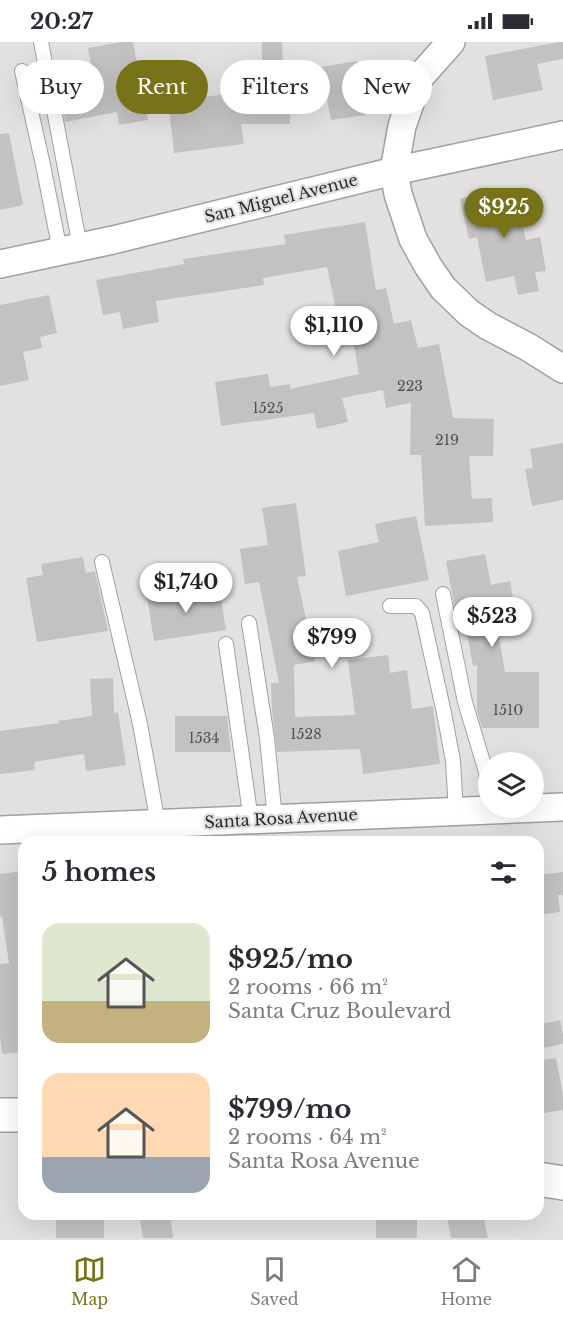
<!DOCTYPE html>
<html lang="en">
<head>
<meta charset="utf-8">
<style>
	body { margin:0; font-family:"Libre Baskerville",serif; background:#f2f2f3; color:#2b2b33; height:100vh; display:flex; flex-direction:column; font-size:22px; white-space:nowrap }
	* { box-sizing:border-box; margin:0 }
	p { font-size:20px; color:#7c7c81 }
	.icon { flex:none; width:33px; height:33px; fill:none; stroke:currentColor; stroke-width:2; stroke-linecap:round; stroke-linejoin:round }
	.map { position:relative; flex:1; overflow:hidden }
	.details { position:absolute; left:18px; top:794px; width:526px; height:384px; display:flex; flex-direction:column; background:#fff; border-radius:18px; box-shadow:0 6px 24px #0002 }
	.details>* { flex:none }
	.guide { position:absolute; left:18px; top:18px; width:528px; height:54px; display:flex; gap:12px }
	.buttons { position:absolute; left:478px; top:710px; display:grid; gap:12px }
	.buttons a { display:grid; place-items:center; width:66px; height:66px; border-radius:50%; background:#fff; box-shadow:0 6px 24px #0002; font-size:30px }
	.price { position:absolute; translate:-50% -51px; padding:0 14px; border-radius:21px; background:#fff; color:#222; font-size:20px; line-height:39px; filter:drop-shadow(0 2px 3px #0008) }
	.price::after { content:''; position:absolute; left:50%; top:36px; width:18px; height:14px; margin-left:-9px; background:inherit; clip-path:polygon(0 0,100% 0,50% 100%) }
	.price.on { background:#767318; color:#fff }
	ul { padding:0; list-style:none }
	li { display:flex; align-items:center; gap:18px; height:150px; padding:0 24px }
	li span { display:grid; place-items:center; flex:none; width:168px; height:120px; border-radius:18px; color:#555 }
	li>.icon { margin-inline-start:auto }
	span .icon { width:72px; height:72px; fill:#fffc; stroke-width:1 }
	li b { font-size:26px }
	h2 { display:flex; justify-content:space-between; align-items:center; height:72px; padding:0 24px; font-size:26px }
	.chip { padding:0 21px; border-radius:27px; background:#fff; box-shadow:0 6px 24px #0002; font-size:21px; line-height:54px }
	.chip.on { background:#767318; color:#fff }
	.status { display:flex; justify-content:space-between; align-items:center; height:42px; padding:0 30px; background:#fff; direction:ltr }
	.status svg { height:16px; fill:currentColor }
	.menu { display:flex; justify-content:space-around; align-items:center; height:84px; border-top:2px solid #e1e1e2; background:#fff; font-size:16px; color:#7c7c81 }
	.menu a { display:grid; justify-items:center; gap:3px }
	.menu .on { color:#767318 }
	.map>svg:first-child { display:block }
	.building { fill:#c4c1c3 }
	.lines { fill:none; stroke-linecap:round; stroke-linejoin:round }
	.service-casing { stroke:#a3a0a2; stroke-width:16 }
	.minor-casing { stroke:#a3a0a2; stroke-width:30 }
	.secondary-casing { stroke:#a3a0a2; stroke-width:36 }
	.service { stroke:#fff; stroke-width:14 }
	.minor { stroke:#fff; stroke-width:27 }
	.secondary { stroke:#fff; stroke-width:33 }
	.labels { text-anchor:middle; stroke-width:4.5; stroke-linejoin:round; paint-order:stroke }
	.number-label { font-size:14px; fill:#515050 }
	.street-label { font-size:16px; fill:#2b2a2a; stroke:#e3e0e2 }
</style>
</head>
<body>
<div class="status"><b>20:27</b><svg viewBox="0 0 49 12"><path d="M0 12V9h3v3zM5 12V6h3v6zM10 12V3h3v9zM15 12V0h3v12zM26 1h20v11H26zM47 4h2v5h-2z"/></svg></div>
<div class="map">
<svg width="563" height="1196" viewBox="0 0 563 1196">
	<rect width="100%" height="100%" fill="#e3e0e2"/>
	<g class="building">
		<path d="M121 0H133L148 78 119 83 117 70 65 80 60 50 95 43 88 6Z"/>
		<path d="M262 0H282L283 27H307L358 19 366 73 331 78 327 57H290V82H241L244 102 174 111 168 59 262 48Z"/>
		<path d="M559 0H563V17L537 22 543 48 493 58 485 14Z"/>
		<path d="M9 91 23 163 0 168V92Z"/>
		<path d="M513 145 526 198 540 195 546 229 535 230 539 249 518 253 514 234 486 240 477 195 469 197 460 157Z"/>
		<path d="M365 180 376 248 386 246 394 282 411 278 418 306 439 302 453 376 494 377 493 414H469L472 457 492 456 493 480 425 484 421 413H410L411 361 386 366 383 348 342 356 348 380 317 387 314 371 221 384 215 340 268 332 270 345 290 342V347L359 332 352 293 342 295 327 225 263 236 264 243 156 259 159 280 123 287 120 270 103 273 96 238 184 222 183 217 286 202 284 193Z"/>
		<path d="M49 253 57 291 40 295 42 306 23 310 29 338 0 344V263Z"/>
		<path d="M563 401V458L532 464 525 427 533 426 530 407Z"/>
		<path d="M296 461 306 534 297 535 315 619 294 623 295 675 355 673 348 618 388 613 390 631 407 628 412 667 433 664 440 722 363 732 360 707 277 710 272 669 271 641H279L259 540 245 542 240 507 268 503 262 466Z"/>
		<path d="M416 474 429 538 346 554 338 509 379 500 375 482Z"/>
		<path d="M485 512 491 543 510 539 514 562 494 566 505 630H539V686H482L477 669V623L473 624 463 571 456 573 446 519Z"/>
		<path d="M83 515 86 531 95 529 108 589 37 600 26 536 43 533 41 522Z"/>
		<path d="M219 545 226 588 154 599 147 555Z"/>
		<path d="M113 636 114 671 118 670 126 723 86 729 84 712 34 720 35 728 0 732V689L59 681 58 679 92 674 90 637Z"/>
		<path d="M175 674H227L231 710H175Z"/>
		<path d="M24 829V1010L2 1012 0 995V922L9 921 2 874 0 875V832Z"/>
		<path d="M563 830V853H558L560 870 538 873V833Z"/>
		<path d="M560 978 563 992V1002L543 1006 538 983Z"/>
		<path d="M556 1016 563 1052V1068L538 1072V1019Z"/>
		<path d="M70 1172H104V1196H56V1175H70Z"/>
		<path d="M139 1172H170L173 1196H143Z"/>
		<path d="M417 1172V1196H376V1173Z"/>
		<path d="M462 1172H483L488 1196H451L447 1175Z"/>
	</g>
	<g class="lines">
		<g class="service-casing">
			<g id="service">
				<path d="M41 0 80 205"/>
				<path d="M22 29 43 123 60 209"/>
				<path d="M102 520 140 682 158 782"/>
				<path d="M443 552 465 660 486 730 489 759"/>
				<path d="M390 564H416L422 571 444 671 453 719 456 769"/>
				<path d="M249 581 267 696 275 777"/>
				<path d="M226 602 251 778"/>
			</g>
		</g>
		<g class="minor-casing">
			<g id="minor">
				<path d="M451 0 419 36 402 84 394 129 398 152 413 197 428 224 443 246 469 271 488 284 528 305 563 327"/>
				<path d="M0 222 113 198 394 129 563 93"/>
				<path d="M0 788 563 765"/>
			</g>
		</g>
		<g class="secondary-casing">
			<g id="secondary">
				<path d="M0 1073H24"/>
				<path d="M538 1137 563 1141"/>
			</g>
		</g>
		<use href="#service" class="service"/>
		<use href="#minor" class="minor"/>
		<use href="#secondary" class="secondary"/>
	</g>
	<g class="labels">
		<g class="number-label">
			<text x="410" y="349">223</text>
			<text x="268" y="371">1525</text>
			<text x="447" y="403">219</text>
			<text x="508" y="673">1510</text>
			<text x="306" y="697">1528</text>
			<text x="204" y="701">1534</text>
		</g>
		<g class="street-label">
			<text transform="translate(281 156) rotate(-14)" y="6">San Miguel Avenue</text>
			<text transform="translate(281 776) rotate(-3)" y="6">Santa Rosa Avenue</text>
		</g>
	</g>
</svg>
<div class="buttons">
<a><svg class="icon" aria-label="layers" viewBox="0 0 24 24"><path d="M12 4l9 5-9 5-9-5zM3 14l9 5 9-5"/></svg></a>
</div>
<b class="price on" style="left:504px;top:197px">$925</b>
<b class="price" style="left:334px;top:315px">$1,110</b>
<b class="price" style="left:186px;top:572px">$1,740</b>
<b class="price" style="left:492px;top:606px">$523</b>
<b class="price" style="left:332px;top:627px">$799</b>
<div class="guide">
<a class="chip">Buy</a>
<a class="chip on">Rent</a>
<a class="chip">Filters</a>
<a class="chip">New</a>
</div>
<section class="details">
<h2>5 homes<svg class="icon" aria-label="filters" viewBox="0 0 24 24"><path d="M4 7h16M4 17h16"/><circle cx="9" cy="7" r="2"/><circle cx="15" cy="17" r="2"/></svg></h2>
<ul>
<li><span style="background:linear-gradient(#dfe7d0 65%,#c2b280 0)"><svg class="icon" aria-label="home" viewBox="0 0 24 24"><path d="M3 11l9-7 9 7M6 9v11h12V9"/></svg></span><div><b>$925/mo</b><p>2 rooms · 66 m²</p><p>Santa Cruz Boulevard</p></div></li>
<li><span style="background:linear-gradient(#ffd9b3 70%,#9aa5b1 0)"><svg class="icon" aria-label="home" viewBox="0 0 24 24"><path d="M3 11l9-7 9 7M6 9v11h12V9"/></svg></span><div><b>$799/mo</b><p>2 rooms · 64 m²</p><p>Santa Rosa Avenue</p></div></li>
</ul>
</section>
</div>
<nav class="menu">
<a class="on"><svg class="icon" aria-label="map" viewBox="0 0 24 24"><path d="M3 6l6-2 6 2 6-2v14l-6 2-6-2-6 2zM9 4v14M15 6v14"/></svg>Map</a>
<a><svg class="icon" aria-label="saved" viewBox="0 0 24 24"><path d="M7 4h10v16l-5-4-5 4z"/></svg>Saved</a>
<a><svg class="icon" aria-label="home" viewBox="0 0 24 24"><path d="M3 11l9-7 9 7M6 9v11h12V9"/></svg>Home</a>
</nav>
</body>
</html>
